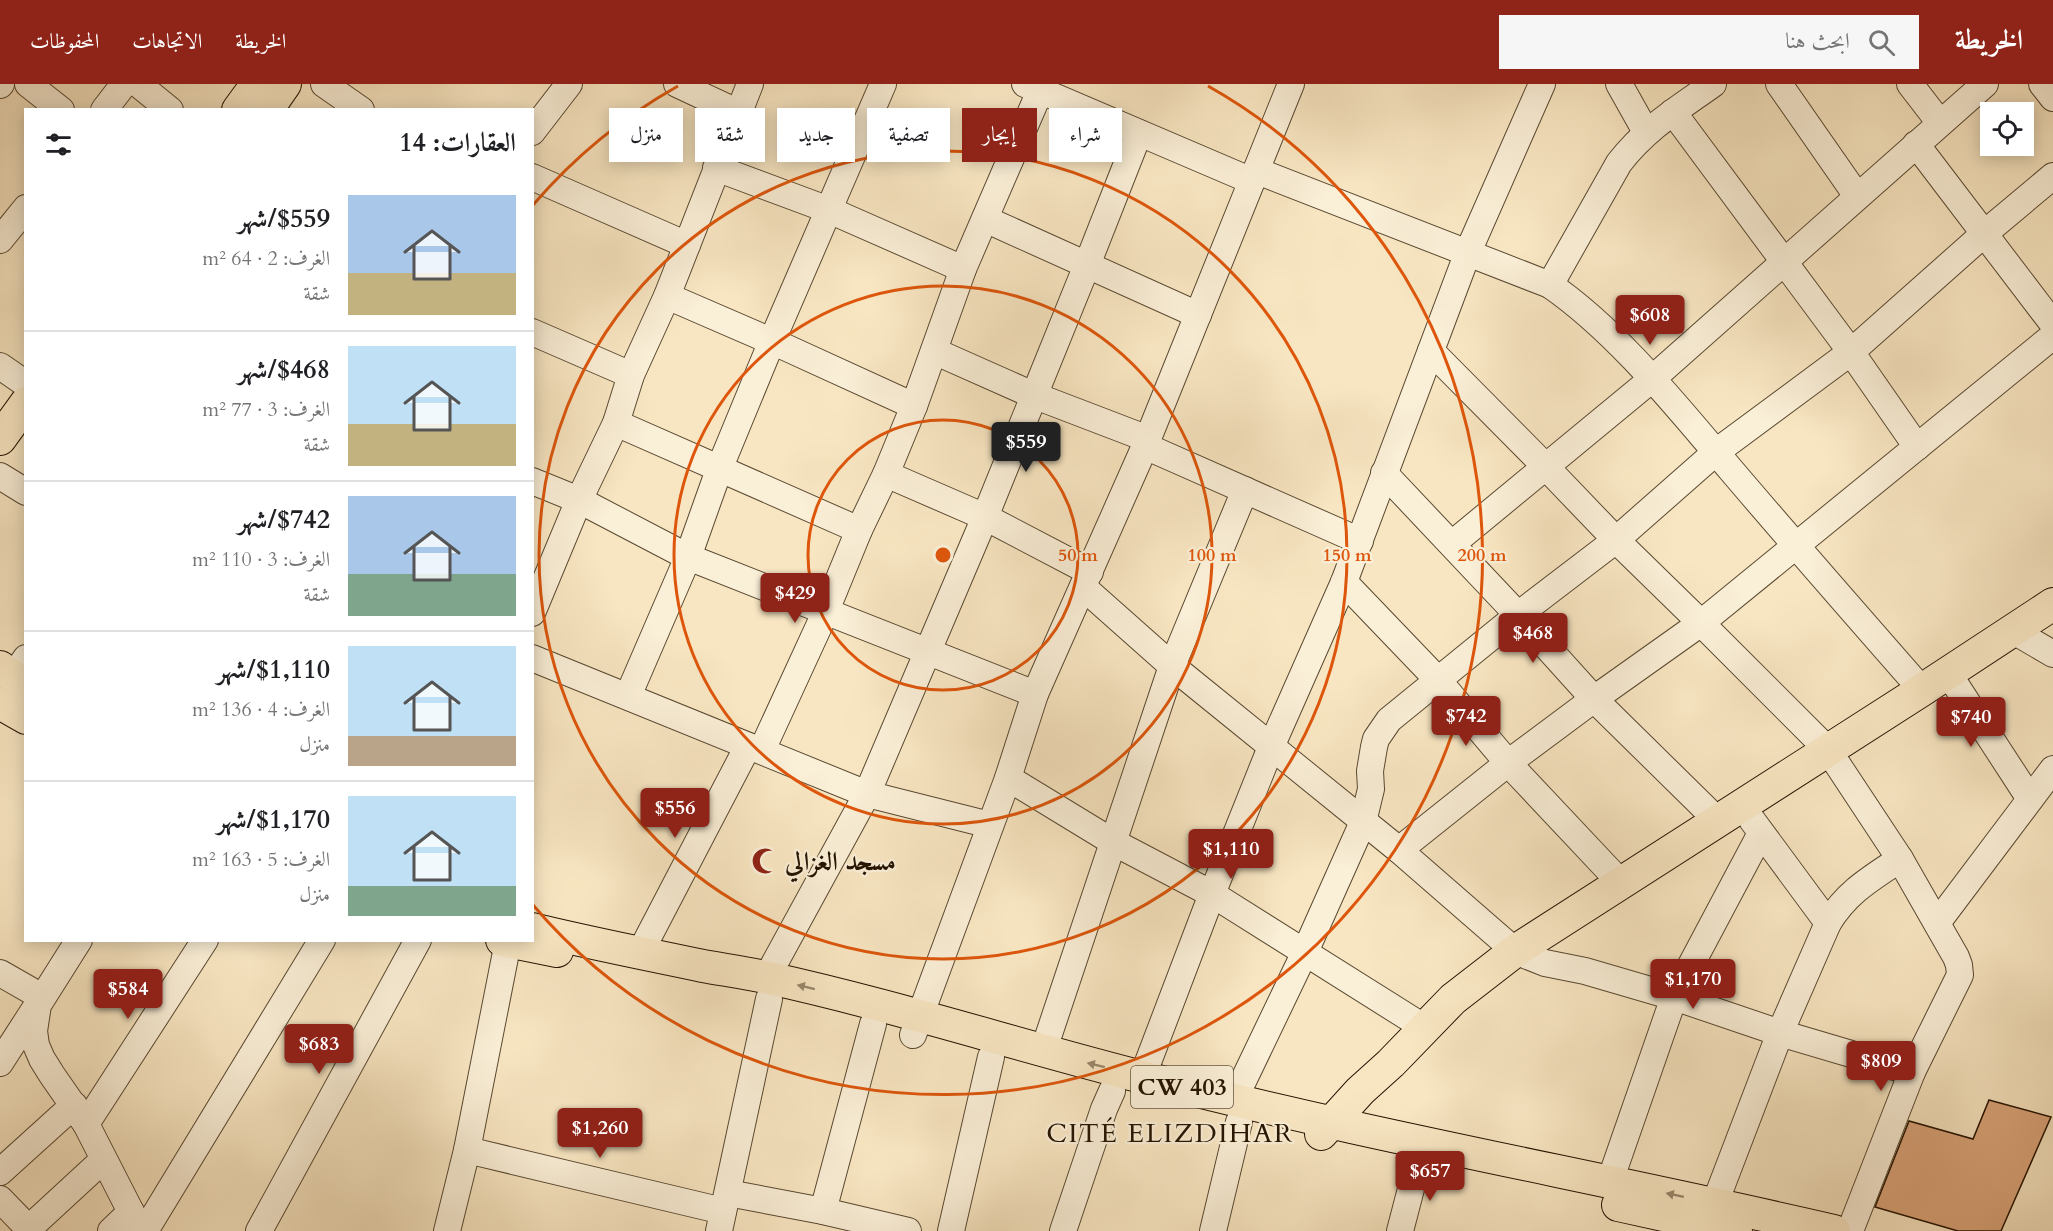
<!DOCTYPE html>
<html lang="ar">
<head>
<meta charset="utf-8">
<style>
	body { margin:0; font-family:Cardo,Amiri,serif; background:#f6f6f6; color:#202124; direction:rtl; height:100vh; display:flex; flex-direction:column; font-size:22px; white-space:nowrap }
	* { box-sizing:border-box; margin:0 }
	p { font-size:20px; color:#757577 }
	.icon { flex:none; width:33px; height:33px; fill:none; stroke:currentColor; stroke-width:2; stroke-linecap:round; stroke-linejoin:round }
	.map { position:relative; flex:1; overflow:hidden; direction:ltr }
	.panel { position:absolute; left:24px; top:24px; width:510px; height:834px; display:flex; flex-direction:column; background:#fff; border-radius:0px; box-shadow:0 3px 15px #0003; direction:rtl }
	.panel>* { flex:none }
	.top-card { position:absolute; left:552px; top:24px; width:570px; height:54px; direction:rtl; display:flex; gap:12px }
	.tools { position:absolute; left:1980px; top:18px; display:grid; gap:12px }
	.tools a { display:grid; place-items:center; width:54px; height:54px; border-radius:0px; background:#fff; box-shadow:0 3px 15px #0003; font-size:30px }
	.price { position:absolute; translate:-50% -51px; padding:0 14px; border-radius:6px; background:#8f2418; color:#fff; font-size:20px; line-height:39px; filter:drop-shadow(0 2px 3px #0008) }
	.price::after { content:''; position:absolute; left:50%; top:36px; width:18px; height:14px; margin-left:-9px; background:inherit; clip-path:polygon(0 0,100% 0,50% 100%) }
	.price.selected { background:#222; color:#fff }
	ul { padding:0; list-style:none }
	li { display:flex; align-items:center; gap:18px; height:150px; padding:0 18px }
	li+li { border-top:2px solid #e0e0e0 }
	li span { display:grid; place-items:center; flex:none; width:168px; height:120px; border-radius:0px; color:#555 }
	li>.icon { margin-inline-start:auto }
	span .icon { width:72px; height:72px; fill:#fffc; stroke-width:1 }
	li b { font-size:26px }
	h2 { display:flex; justify-content:space-between; align-items:center; height:72px; padding:0 18px; font-size:26px }
	.tag { padding:0 21px; border-radius:0px; background:#fff; box-shadow:0 3px 15px #0003; font-size:21px; line-height:54px }
	.tag.selected { background:#8f2418; color:#fff }
	header { display:flex; align-items:center; gap:36px; box-sizing:border-box; height:84px; padding:0 30px; background:#8f2418; color:#fff }
	header strong { font-size:28px }
	nav { display:flex; gap:33px; margin-inline-start:auto; font-size:21px }
	.search { width:420px; height:54px; background:#f6f6f6; display:flex; align-items:center; gap:15px; box-sizing:border-box; padding:0 21px; border-radius:0px; color:#757577; font-size:22px }
	.map>svg:first-child { display:block }
	.building { fill:#daa47a; stroke:#241300; stroke-width:1.5 }
	.lines { fill:none; stroke-linecap:round; stroke-linejoin:round }
	.minor-casing { stroke:#594830; stroke-width:28 }
	.major-casing { stroke:#241300; stroke-width:34 }
	.minor { stroke:#faefd7; stroke-width:26 }
	.major { stroke:#f8e6c2; stroke-width:32 }
	.oneway { fill:#99876b }
	.ring { fill:none; stroke:#de560b; stroke-width:3 }
	.labels { text-anchor:middle; stroke-width:4.5; stroke-linejoin:round; paint-order:stroke }
	.shield { fill:#faefd7; stroke:#645540; stroke-width:1.5 }
	.shield-label { font-size:24px; font-weight:bold; fill:#241300 }
	.poi-label { font-size:26px; font-weight:bold; fill:#241300; stroke:#faefd7; text-anchor:start }
	.neighbourhood-label { font-size:27px; letter-spacing:1.5px; fill:#241300; stroke:#faefd7 }
	.centre { fill:#de560b; stroke:#faefd7; stroke-width:3 }
	.ring-label { font-size:18px; text-anchor:middle; font-weight:bold; fill:#de560b; stroke:#faefd7; stroke-width:4.5; stroke-linejoin:round; paint-order:stroke }
</style>
</head>
<body>
<header>
<strong>الخريطة</strong>
<div class="search"><svg class="icon" aria-label="search" viewBox="0 0 24 24"><circle cx="10" cy="10" r="6"/><path d="M15 15l6 6"/></svg>ابحث هنا</div>
<nav><a>الخريطة</a><a>الاتجاهات</a><a>المحفوظات</a></nav>
</header>
<div class="map">
<svg width="2053" height="1147" viewBox="0 0 2053 1147">
	<rect width="100%" height="100%" fill="#f8e6c2"/>
	<filter id="stains"><feTurbulence type="fractalNoise" baseFrequency=".00333" numOctaves="4"/><feColorMatrix values="0 0 0 0 .2 0 0 0 0 .09 0 0 0 0 .02 0 0 0 .5 -.17"/></filter>
	<radialGradient id="worn" r=".72"><stop offset=".6" stop-color="#630" stop-opacity="0"/><stop offset="1" stop-color="#630" stop-opacity=".3"/></radialGradient>
	<path class="building" d="M1989 1016 2051 1033 2001 1147H1958L1875 1123 1909 1037 1973 1055Z"/>
	<g class="lines">
		<g class="minor-casing">
			<g id="minor">
				<path d="M28 0 61 26"/>
				<path d="M138 0 170 26"/>
				<path d="M324 0 361 26"/>
				<path d="M677 0 739 29"/>
				<path d="M1025 0 1252 97"/>
				<path d="M1619 0 1646 48"/>
				<path d="M1779 0 1857 112"/>
				<path d="M1910 0 1940 39"/>
				<path d="M2042 0 2053 14"/>
				<path d="M0 1 1 0"/>
				<path d="M104 26 124 0"/>
				<path d="M1673 28 1851 268 1917 363"/>
				<path d="M532 48 569 0"/>
				<path d="M1916 60 2053 240"/>
				<path d="M716 84 829 126 963 185"/>
				<path d="M1257 87 1550 201C1618 248 1677 323 1731 386 1794 460 1858 533 1922 606"/>
				<path d="M532 93 687 161"/>
				<path d="M985 135 1198 231"/>
				<path d="M0 156 26 124"/>
				<path d="M1550 201 1619 79C1646 44 1678 25 1713 0"/>
				<path d="M667 212 787 264 914 322"/>
				<path d="M532 248 631 291"/>
				<path d="M934 267 1033 311 1148 355"/>
				<path d="M1431 267 1545 382 1616 456 1701 539 1828 666 1900 775 1956 873 1959 881 1960 891 1912 988 1850 1147"/>
				<path d="M0 282 26 300"/>
				<path d="M616 339 859 446"/>
				<path d="M1145 362 1360 457"/>
				<path d="M1384 389 1518 531 1594 615 1717 736"/>
				<path d="M886 390 985 433 1090 488"/>
				<path d="M0 392 26 408"/>
				<path d="M532 397 579 416 688 473 1035 610"/>
				<path d="M1452 460 1652 295 1985 0"/>
				<path d="M1344 498 1437 595 1508 679 1620 798"/>
				<path d="M1083 503 1172 582 1399 766 1515 867 1545 879 1585 887 1674 913 1780 949 1912 988"/>
				<path d="M532 529 579 416 616 339 631 291 667 212 750 0"/>
				<path d="M2012 546 2053 570"/>
				<path d="M532 574 867 710 990 741"/>
				<path d="M1948 589 2030 715"/>
				<path d="M13 593 26 574"/>
				<path d="M628 612 688 473 720 383 772 257 883 0"/>
				<path d="M762 666 825 529 859 446 886 390 914 322 963 185 1043 0"/>
				<path d="M1008 694 1113 758 1212 810 1425 944"/>
				<path d="M1752 736 1828 839"/>
				<path d="M1399 766 1508 679 1594 615 1701 539 2053 252"/>
				<path d="M1937 839 2053 685"/>
				<path d="M79 856 38 921 34 947 36 961 42 975 52 991 86 1040 131 1128 138 1147"/>
				<path d="M640 869 748 662"/>
				<path d="M0 889 42 913"/>
				<path d="M767 893 867 710 985 433 1087 181 1139 49"/>
				<path d="M913 951 1008 694 1035 610 1145 362 1291 0"/>
				<path d="M1043 968 1172 582 1245 406"/>
				<path d="M0 979 36 923"/>
				<path d="M1142 994 1212 810 1271 663 1344 498 1468 168 1542 0"/>
				<path d="M1234 1016 1305 868 1363 738 1371 705 1370 687 1374 663 1376 655 1389 636 1518 531 1616 456 1716 368 1851 268 1985 149 2053 92"/>
				<path d="M86 1040 205 856"/>
				<path d="M467 1066 723 1127"/>
				<path d="M0 1088 74 1021"/>
				<path d="M1610 1097 1674 913 1761 749"/>
				<path d="M728 1109 823 1127 908 1147"/>
				<path d="M0 1115 31 1147"/>
				<path d="M1715 1119 1780 949 1828 839C1847 808 1870 795 1900 775"/>
				<path d="M823 1127 873 940"/>
				<path d="M26 1147 103 1076"/>
				<path d="M111 1147 131 1128"/>
				<path d="M145 1147 322 856"/>
				<path d="M259 1147 418 856"/>
				<path d="M447 1147 467 1066 508 858"/>
				<path d="M719 1147 769 915"/>
				<path d="M951 1147 991 973"/>
				<path d="M1063 1147 1104 1025 1112 1007"/>
				<path d="M1213 1147 1239 1038"/>
				<path d="M1400 1147 1418 1078"/>
			</g>
		</g>
		<g class="major-casing">
			<g id="major">
				<path d="M238 26 257 0"/>
				<path d="M267 26 285 0"/>
				<path d="M0 355 26 319"/>
				<path d="M0 583 26 602"/>
				<path d="M0 619 26 634"/>
				<path d="M532 845C589 859 646 870 703 882 725 886 747 889 769 894 896 922 1020 962 1146 994 1374 1053 1605 1094 1834 1147"/>
				<path d="M502 856 557 867"/>
				<path d="M1321 1050 1360 1007 1391 979 1453 915 1515 867 1922 606 2053 520"/>
				<path d="M1618 1121 1736 1147"/>
			</g>
		</g>
		<use href="#minor" class="minor"/>
		<use href="#major" class="major"/>
	</g>
	<defs><path id="oneway-solid" d="M-6-.8H1V-3.2L6.5 0L1 3.2V.8H-6Z" transform="scale(1.5)"/></defs>
	<g class="oneway">
		<use href="#oneway-solid" transform="translate(806 903) rotate(-166)"/>
		<use href="#oneway-solid" transform="translate(1096 981) rotate(-166)"/>
		<use href="#oneway-solid" transform="translate(1675 1111) rotate(-168)"/>
	</g>
	<g class="ring">
		<circle cx="943" cy="471" r="135"/>
		<circle cx="943" cy="471" r="269"/>
		<circle cx="943" cy="471" r="404"/>
		<path d="M533 121A539 539 0 0 1 678 2M1208 2A539 539 0 1 1 533 821"/>
	</g>
	<defs>
		<g id="mosque-bare" transform="scale(2.07)"><path d="M3.5-4.9A6 6 0 1 0 3.5 4.9A5 5 0 1 1 3.5-4.9Z" fill="#8f2418" stroke="#faefd7" stroke-width="2.5" paint-order="stroke"/></g>
	</defs>
	<g fill-rule="evenodd">
		<use href="#mosque-bare" x="765" y="777"/>
	</g>
	<g class="labels">
		<rect class="shield" x="1131" y="982" width="102" height="42" rx="4.5"/>
		<g class="shield-label">
			<text x="1182" y="1011">CW 403</text>
		</g>
		<g class="poi-label">
			<text x="785" y="786">مسجد الغزالي</text>
		</g>
		<g class="neighbourhood-label">
			<text x="1170" y="1058">CITÉ ELIZDIHAR</text>
		</g>
	</g>
	<circle cx="943" cy="471" r="9" class="centre"/>
	<g class="ring-label">
		<text x="1078" y="477">50 m</text>
		<text x="1212" y="477">100 m</text>
		<text x="1347" y="477">150 m</text>
		<text x="1482" y="477">200 m</text>
	</g>
	<rect width="100%" height="100%" filter="url(#stains)"/>
	<rect width="100%" height="100%" fill="url(#worn)"/>
</svg>
<div class="tools">
<a><svg class="icon" aria-label="locate" viewBox="0 0 24 24"><circle cx="12" cy="12" r="6"/><path d="M12 2v4M12 18v4M2 12h4M18 12h4"/></svg></a>
</div>
<b class="price" style="left:1650px;top:262px">$608</b>
<b class="price selected" style="left:1026px;top:389px">$559</b>
<b class="price" style="left:795px;top:540px">$429</b>
<b class="price" style="left:1533px;top:580px">$468</b>
<b class="price" style="left:1466px;top:663px">$742</b>
<b class="price" style="left:1971px;top:664px">$740</b>
<b class="price" style="left:675px;top:755px">$556</b>
<b class="price" style="left:1231px;top:796px">$1,110</b>
<b class="price" style="left:1693px;top:926px">$1,170</b>
<b class="price" style="left:128px;top:936px">$584</b>
<b class="price" style="left:319px;top:991px">$683</b>
<b class="price" style="left:1881px;top:1008px">$809</b>
<b class="price" style="left:600px;top:1075px">$1,260</b>
<b class="price" style="left:1430px;top:1118px">$657</b>
<div class="top-card">
<a class="tag">شراء</a>
<a class="tag selected">إيجار</a>
<a class="tag">تصفية</a>
<a class="tag">جديد</a>
<a class="tag">شقة</a>
<a class="tag">منزل</a>
</div>
<section class="panel">
<h2>العقارات: 14<svg class="icon" aria-label="filters" viewBox="0 0 24 24"><path d="M4 7h16M4 17h16"/><circle cx="9" cy="7" r="2"/><circle cx="15" cy="17" r="2"/></svg></h2>
<ul>
<li><span style="background:linear-gradient(#a9c7e8 65%,#c2b280 0)"><svg class="icon" aria-label="home" viewBox="0 0 24 24"><path d="M3 11l9-7 9 7M6 9v11h12V9"/></svg></span><div><b>$559/شهر</b><p>الغرف: 2 · 64 m²</p><p>شقة</p></div></li>
<li><span style="background:linear-gradient(#bfe0f5 65%,#c2b280 0)"><svg class="icon" aria-label="home" viewBox="0 0 24 24"><path d="M3 11l9-7 9 7M6 9v11h12V9"/></svg></span><div><b>$468/شهر</b><p>الغرف: 3 · 77 m²</p><p>شقة</p></div></li>
<li><span style="background:linear-gradient(#a9c7e8 65%,#7fa58c 0)"><svg class="icon" aria-label="home" viewBox="0 0 24 24"><path d="M3 11l9-7 9 7M6 9v11h12V9"/></svg></span><div><b>$742/شهر</b><p>الغرف: 3 · 110 m²</p><p>شقة</p></div></li>
<li><span style="background:linear-gradient(#bfe0f5 75%,#b9a48a 0)"><svg class="icon" aria-label="home" viewBox="0 0 24 24"><path d="M3 11l9-7 9 7M6 9v11h12V9"/></svg></span><div><b>$1,110/شهر</b><p>الغرف: 4 · 136 m²</p><p>منزل</p></div></li>
<li><span style="background:linear-gradient(#bfe0f5 75%,#7fa58c 0)"><svg class="icon" aria-label="home" viewBox="0 0 24 24"><path d="M3 11l9-7 9 7M6 9v11h12V9"/></svg></span><div><b>$1,170/شهر</b><p>الغرف: 5 · 163 m²</p><p>منزل</p></div></li>
</ul>
</section>
</div>
</body>
</html>
